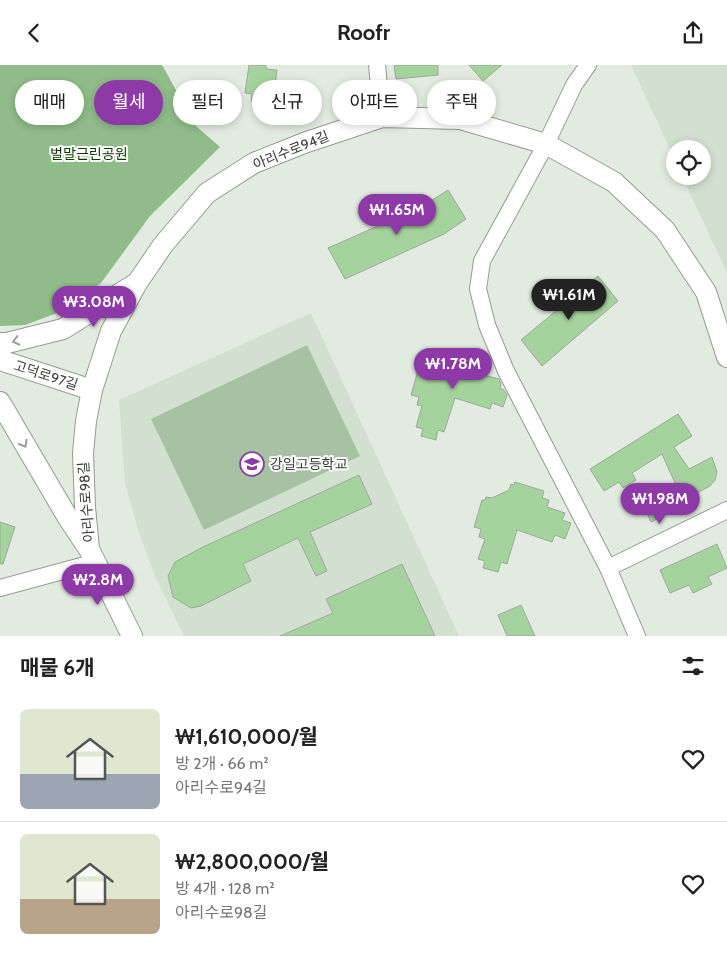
<!DOCTYPE html>
<html lang="ko">
<head>
<meta charset="utf-8">
<style>
	body { margin:0; font-family:Cabin,"Noto Sans KR",sans-serif; background:#f2f2f2; color:#222; height:100vh; display:flex; flex-direction:column; font-size:19px; white-space:nowrap }
	* { box-sizing:border-box; margin:0 }
	p { font-size:16px; color:#767676 }
	.icon { flex:none; width:28px; height:28px; fill:none; stroke:currentColor; stroke-width:2; stroke-linecap:round; stroke-linejoin:round }
	.map { position:relative; height:571px; overflow:hidden }
	.sheet { display:flex; flex-direction:column; background:#fff; flex:1 }
	.sheet>* { flex:none }
	.guide { position:absolute; left:15px; top:15px; width:698px; height:45px; display:flex; gap:10px }
	.tools { position:absolute; left:666px; top:75px; display:grid; gap:10px }
	.tools a { display:grid; place-items:center; width:45px; height:45px; border-radius:50%; background:#fff; box-shadow:0 2px 8px #0003; font-size:25px }
	.price { position:absolute; translate:-50% -42px; padding:0 11px; border-radius:18px; background:#8d3aa8; color:#fff; font-size:16px; line-height:32px; filter:drop-shadow(0 1px 2px #0008) }
	.price::after { content:''; position:absolute; left:50%; top:30px; width:15px; height:11px; margin-left:-8px; background:inherit; clip-path:polygon(0 0,100% 0,50% 100%) }
	.price.current { background:#222; color:#fff }
	ul { padding:0; list-style:none }
	li { display:flex; align-items:center; gap:15px; height:125px; padding:0 20px }
	li+li { border-top:1px solid #e0e0e0 }
	li span { display:grid; place-items:center; flex:none; width:140px; height:100px; border-radius:8px; color:#555 }
	li>.icon { margin-inline-start:auto }
	span .icon { width:60px; height:60px; fill:#fffc; stroke-width:1 }
	li b { font-size:21px }
	h2 { display:flex; justify-content:space-between; align-items:center; height:60px; padding:0 20px; font-size:21px }
	.tag { padding:0 18px; border-radius:22px; background:#fff; box-shadow:0 2px 8px #0003; font-size:18px; line-height:45px }
	.tag.current { background:#8d3aa8; color:#fff }
	header { display:flex; justify-content:space-between; align-items:center; height:65px; padding:0 20px; background:#fff; font-size:22px; font-weight:800 }
	.map>svg:first-child { display:block }
	.built { fill:#d1e0cf }
	.green { fill:#a7c2a2 }
	.forest { fill:#8fbc88 }
	.building { fill:#a5d39d; stroke:#9fa89d }
	.lines { fill:none; stroke-linecap:round; stroke-linejoin:round }
	.minor-casing { stroke:#939c92; stroke-width:18 }
	.tertiary-casing { stroke:#939c92; stroke-width:22 }
	.minor { stroke:#fff; stroke-width:16 }
	.tertiary { stroke:#fff; stroke-width:20 }
	.oneway { stroke:#9c9e9b }
	.labels { text-anchor:middle; stroke-width:4; stroke-linejoin:round; paint-order:stroke }
	.street-label { font-size:14px; fill:#383c37; stroke:#fff }
	.park-label { font-size:14px; fill:#0c3904; stroke:#fff }
	.poi-label { font-size:14px; fill:#383c37; stroke:#fff; text-anchor:start }
</style>
</head>
<body>
<header><svg class="icon" aria-label="back" viewBox="0 0 24 24"><path d="M15 5l-7 7 7 7"/></svg>Roofr<svg class="icon" aria-label="share" viewBox="0 0 24 24"><path d="M12 15V3M7 8l5-5 5 5M5 13v7h14v-7"/></svg></header>
<div class="map">
<svg width="727" height="571" viewBox="0 0 727 571">
	<rect width="100%" height="100%" fill="#e2ebe0"/>
	<g class="built">
		<path d="M631 0H727V208L682 111H702V84H675V95Z"/>
		<path d="M311 248 459 571H184L155 511 138 464 125 418 119 335Z"/>
	</g>
	<path class="green" d="M307 280 360 391 204 465 151 354Z"/>
	<path class="forest" d="M0 0H162L196 61 220 82 150 151 101 218 60 247 25 260 0 261Z"/>
	<g class="building">
		<path d="M249 0H266V4L277 5 274 29 268 28 266 38 251 36 252 29 245 28Z"/>
		<path d="M394 0H438V10L396 14Z"/>
		<path d="M469 0H502L483 16Z"/>
		<path d="M448 125 466 154 444 169 345 214 328 183 423 141Z"/>
		<path d="M598 211 618 236 542 301 521 275Z"/>
		<path d="M453 285 482 294 480 300 486 303 484 310 499 314 501 319 500 323 504 325 507 330 503 342 492 338 490 344 455 333 444 367 438 365 436 375 421 371 423 364 416 362 422 341 417 340 419 332 411 330 419 302 423 304 424 300 429 301 447 293 448 287 452 288Z"/>
		<path d="M678 349 692 371 674 382 689 404 712 392 717 407 715 415 710 421 684 435 686 439 651 457 641 436 675 418 662 389 632 408 636 415 623 423 619 417 604 426 590 404Z"/>
		<path d="M359 410 372 439 310 467 327 506 316 511 298 473 243 499 251 516 201 541 191 543 173 532 168 511 175 497 203 482Z"/>
		<path d="M515 417 544 426 542 433 549 435 547 442 565 448 562 455 571 458 565 474 555 470 552 477 517 465 507 499 501 497 498 507 483 503 485 496 478 494 485 474 479 472 481 464 474 462 482 435H485L486 432 492 433 509 425 511 419 514 420Z"/>
		<path d="M0 457 15 462 3 499H0Z"/>
		<path d="M717 479 727 503 708 512 712 519 693 528 689 520 670 528 660 505Z"/>
		<path d="M402 499 435 571H280L333 548 326 534Z"/>
		<path d="M521 540 535 571H507L498 550Z"/>
	</g>
	<g class="lines">
		<g class="minor-casing">
			<g id="minor">
				<path d="M377 0 382 52"/>
				<path d="M588 0 574 20 546 79 482 196 478 224 487 260 506 306 608 503 637 571"/>
				<path d="M608 503 727 445"/>
				<path d="M0 523 96 497"/>
			</g>
		</g>
		<g class="tertiary-casing">
			<g id="tertiary">
				<path d="M0 278H7L63 264 135 219"/>
				<path d="M0 295 92 325"/>
				<path d="M0 337 68 453 88 483"/>
				<path d="M132 571 89 484 85 442 83 388 86 356 92 325 111 266 137 218 163 180 207 128 254 98 304 78 382 52 460 54 546 79 614 117 665 165 706 227 727 292"/>
			</g>
		</g>
		<use href="#minor" class="minor"/>
		<use href="#tertiary" class="tertiary"/>
	</g>
	<defs><path id="oneway-chevron" d="M-2-3.5L2.5 0L-2 3.5" fill="none" stroke-width="1.6" stroke-linecap="round" stroke-linejoin="round" transform="scale(1.25)"/></defs>
	<g class="oneway">
		<use href="#oneway-chevron" transform="translate(16 276) rotate(166)"/>
		<use href="#oneway-chevron" transform="translate(24 379) rotate(60)"/>
	</g>
	<defs>
		<g id="school-ring" transform="scale(1.25)"><circle r="9.5" fill="#fff" stroke="#8d3aa8" stroke-width="1.5"/><path d="M0-5L7-2L0 1L-7-2ZM-4 1L0 2.5L4 1V4Q0 6-4 4Z" fill="#8d3aa8"/></g>
	</defs>
	<g fill-rule="evenodd">
		<use href="#school-ring" x="252" y="399"/>
	</g>
	<g class="labels">
		<g class="street-label">
			<text transform="translate(291 85) rotate(-22)" y="5">아리수로94길</text>
			<text transform="translate(46 310) rotate(18)" y="5">고덕로97길</text>
			<text transform="translate(86 437) rotate(-94)" y="5">아리수로98길</text>
		</g>
		<g class="park-label">
			<text x="89" y="94">벌말근린공원</text>
		</g>
		<g class="poi-label">
			<text x="270" y="404">강일고등학교</text>
		</g>
	</g>
</svg>
<div class="tools">
<a><svg class="icon" aria-label="locate" viewBox="0 0 24 24"><circle cx="12" cy="12" r="6"/><path d="M12 2v4M12 18v4M2 12h4M18 12h4"/></svg></a>
</div>
<b class="price" style="left:397px;top:171px">₩1.65M</b>
<b class="price current" style="left:569px;top:256px">₩1.61M</b>
<b class="price" style="left:94px;top:263px">₩3.08M</b>
<b class="price" style="left:453px;top:325px">₩1.78M</b>
<b class="price" style="left:660px;top:460px">₩1.98M</b>
<b class="price" style="left:98px;top:541px">₩2.8M</b>
<div class="guide">
<a class="tag">매매</a>
<a class="tag current">월세</a>
<a class="tag">필터</a>
<a class="tag">신규</a>
<a class="tag">아파트</a>
<a class="tag">주택</a>
</div>
</div>
<section class="sheet">
<h2>매물 6개<svg class="icon" aria-label="filters" viewBox="0 0 24 24"><path d="M4 7h16M4 17h16"/><circle cx="9" cy="7" r="2"/><circle cx="15" cy="17" r="2"/></svg></h2>
<ul>
<li><span style="background:linear-gradient(#dfe7d0 65%,#9aa5b1 0)"><svg class="icon" aria-label="home" viewBox="0 0 24 24"><path d="M3 11l9-7 9 7M6 9v11h12V9"/></svg></span><div><b>₩1,610,000/월</b><p>방 2개 · 66 m²</p><p>아리수로94길</p></div><svg class="icon" aria-label="heart" viewBox="0 0 24 24"><path d="M12 20l-8-8c-3-5 5-10 8-4 3-6 11-1 8 4z"/></svg></li>
<li><span style="background:linear-gradient(#dfe7d0 65%,#b9a48a 0)"><svg class="icon" aria-label="home" viewBox="0 0 24 24"><path d="M3 11l9-7 9 7M6 9v11h12V9"/></svg></span><div><b>₩2,800,000/월</b><p>방 4개 · 128 m²</p><p>아리수로98길</p></div><svg class="icon" aria-label="heart" viewBox="0 0 24 24"><path d="M12 20l-8-8c-3-5 5-10 8-4 3-6 11-1 8 4z"/></svg></li>
</ul>
</section>
</body>
</html>
